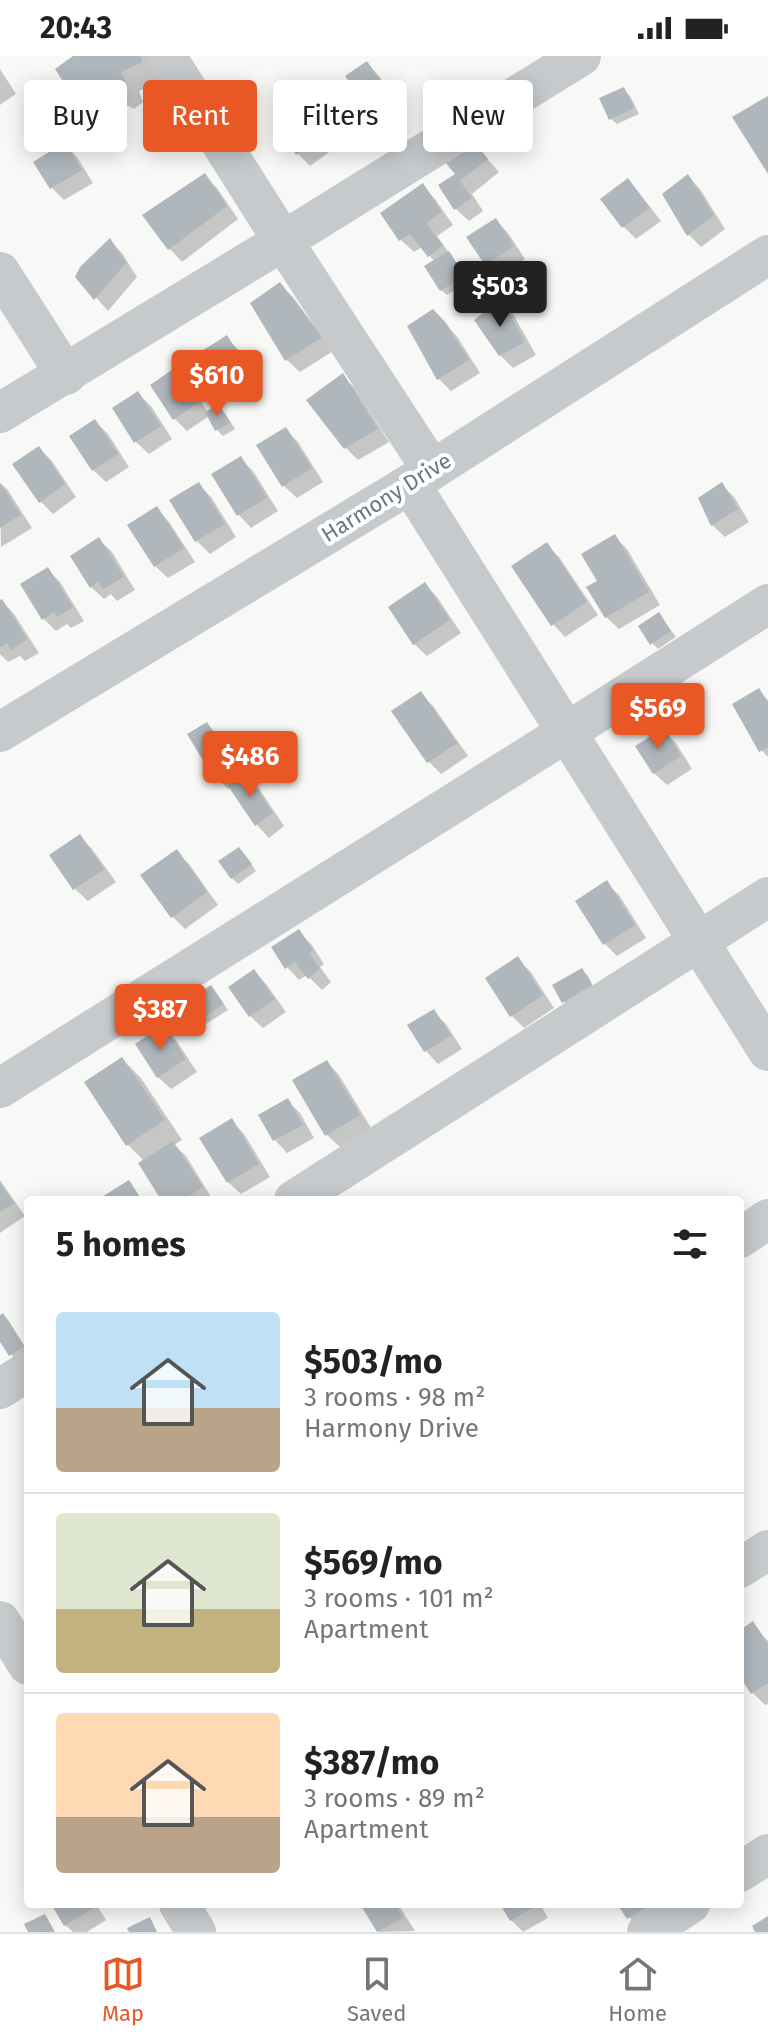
<!DOCTYPE html>
<html lang="en">
<head>
<meta charset="utf-8">
<style>
	body { margin:0; font-family:"Fira Sans",sans-serif; background:#f2f2f2; color:#222; height:100vh; display:flex; flex-direction:column; font-size:30px; white-space:nowrap }
	* { box-sizing:border-box; margin:0 }
	p { font-size:26px; color:#767676 }
	.icon { flex:none; width:44px; height:44px; fill:none; stroke:currentColor; stroke-width:2; stroke-linecap:round; stroke-linejoin:round }
	.map { position:relative; flex:1; overflow:hidden }
	.side { position:absolute; left:24px; top:1140px; width:720px; height:712px; display:flex; flex-direction:column; background:#fff; border-radius:8px; box-shadow:0 4px 20px #0003 }
	.side>* { flex:none }
	.banner { position:absolute; left:24px; top:24px; width:720px; height:72px; display:flex; gap:16px }
	.price { position:absolute; translate:-50% -68px; padding:0 18px; border-radius:8px; background:#e95725; color:#fff; font-size:26px; line-height:52px; filter:drop-shadow(0 2px 4px #0008) }
	.price::after { content:''; position:absolute; left:50%; top:48px; width:24px; height:18px; margin-left:-12px; background:inherit; clip-path:polygon(0 0,100% 0,50% 100%) }
	.price.active { background:#222; color:#fff }
	ul { padding:0; list-style:none }
	li { display:flex; align-items:center; gap:24px; height:200px; padding:0 32px }
	li+li { border-top:2px solid #e0e0e0 }
	li span { display:grid; place-items:center; flex:none; width:224px; height:160px; border-radius:8px; color:#555 }
	li>.icon { margin-inline-start:auto }
	span .icon { width:96px; height:96px; fill:#fffc; stroke-width:1 }
	li b { font-size:34px }
	h2 { display:flex; justify-content:space-between; align-items:center; height:96px; padding:0 32px; font-size:34px }
	.pill { padding:0 28px; border-radius:8px; background:#fff; box-shadow:0 4px 20px #0003; font-size:28px; line-height:72px }
	.pill.active { background:#e95725; color:#fff }
	.status { display:flex; justify-content:space-between; align-items:center; height:56px; padding:0 40px; background:#fff; direction:ltr }
	.status svg { height:22px; fill:currentColor }
	.dock { display:flex; justify-content:space-around; align-items:center; height:112px; border-top:2px solid #e0e0e0; background:#fff; font-size:22px; color:#767676 }
	.dock a { display:grid; justify-items:center; gap:4px }
	.dock .active { color:#e95725 }
	.map>svg:first-child { display:block }
	.shadow { fill:#0003 }
	.building { fill:#afb7bd }
	.lines { fill:none; stroke-linecap:round; stroke-linejoin:round }
	.minor { stroke:#c6cacd; stroke-width:40 }
	.labels { text-anchor:middle; stroke-width:8; stroke-linejoin:round; paint-order:stroke }
	.street-label { font-size:22px; fill:#667888; stroke:#fff }
</style>
</head>
<body>
<div class="status"><b>20:43</b><svg viewBox="0 0 49 12"><path d="M0 12V9h3v3zM5 12V6h3v6zM10 12V3h3v9zM15 12V0h3v12zM26 1h20v11H26zM47 4h2v5h-2z"/></svg></div>
<div class="map">
<svg width="768" height="1876" viewBox="0 0 768 1876">
	<rect width="100%" height="100%" fill="#f8f8f6"/>
	<g class="shadow">
		<path d="M76 0H146L150 5 160 25 139 35 143 46 134 53 125 48 102 72 84 54 58 13Z"/>
		<path d="M367 7 379 20 402 54 383 67 370 54Z"/>
		<path d="M0 13 16 38 0 49Z"/>
		<path d="M308 29 321 41 346 84 310 110 298 98 275 57Z"/>
		<path d="M624 34 630 40 639 58 617 68 611 63Z"/>
		<path d="M473 87 499 116 472 138 483 155 469 165 456 153 441 130 457 119Z"/>
		<path d="M65 89 77 101 93 127 64 144 52 132Z"/>
		<path d="M204 120 217 132 238 163 182 206 170 193 145 159Z"/>
		<path d="M688 120 700 133 725 173 701 191 689 179 665 138Z"/>
		<path d="M628 125 640 138 661 165 636 183 624 171 603 143Z"/>
		<path d="M423 130 435 143 453 169 437 180 469 226 447 239 441 234 435 206 422 191 414 196 401 184 383 157Z"/>
		<path d="M495 164 508 177 525 203 499 220 487 208Z"/>
		<path d="M110 185 122 197 137 221 108 255 78 221Z"/>
		<path d="M280 229 293 241 333 295 300 316 287 304Z"/>
		<path d="M501 246 513 258 536 299 513 312 500 299Z"/>
		<path d="M446 268 458 282 480 317 451 335 439 323Z"/>
		<path d="M226 282 239 294 260 327 235 343 223 330Z"/>
		<path d="M176 314 189 326 208 357 219 351 225 357 235 373 223 380 217 374 209 360 187 375 174 362Z"/>
		<path d="M342 320 355 332 389 386 358 404 345 391Z"/>
		<path d="M138 338 151 350 172 383 149 398 136 386Z"/>
		<path d="M95 365 108 378 129 411 106 426 93 414Z"/>
		<path d="M285 373 298 386 323 426 297 442 284 430 259 390Z"/>
		<path d="M39 392 52 405 76 441 53 458 40 445Z"/>
		<path d="M240 402 253 415 278 455 251 472 239 459Z"/>
		<path d="M0 427 7 433 32 472 1 491Z"/>
		<path d="M198 428 211 441 236 481 210 498 197 485 171 445Z"/>
		<path d="M722 429 734 441 749 466 725 481 712 469Z"/>
		<path d="M157 453 169 466 195 506 168 522 155 510Z"/>
		<path d="M614 480 627 493 660 549 619 573 606 561Z"/>
		<path d="M99 484 112 496 135 534 117 545 111 538 104 543 91 531Z"/>
		<path d="M546 489 559 501 598 559 565 581 553 568Z"/>
		<path d="M48 514 60 526 84 565 71 572 67 568 56 575 44 563Z"/>
		<path d="M425 528 437 541 461 577 427 600 414 588Z"/>
		<path d="M2 545 14 558 39 597 25 605 20 600 8 606 0 598V546Z"/>
		<path d="M659 558 676 581 658 593 652 587Z"/>
		<path d="M759 635 768 644V701L761 694Z"/>
		<path d="M420 638 433 650 468 700 441 718 429 706Z"/>
		<path d="M207 668 220 681 244 720 246 719 258 731 284 770 269 782 257 769 231 731 228 733 215 720 189 679Z"/>
		<path d="M664 675 676 687 692 713 667 729 654 717Z"/>
		<path d="M80 781 92 793 116 826 88 845 75 833 52 799Z"/>
		<path d="M176 796 189 808 218 849 185 873 172 860Z"/>
		<path d="M245 799 256 815 238 828 232 822Z"/>
		<path d="M606 827 619 839 646 882 617 900 605 888Z"/>
		<path d="M298 875 311 888 324 908 320 911 331 926 322 934 307 919 299 924 287 911Z"/>
		<path d="M517 903 530 915 554 952 524 972 511 959Z"/>
		<path d="M582 914 588 920 596 936 570 952 564 946 555 930Z"/>
		<path d="M254 915 266 928 286 956 263 972 250 960Z"/>
		<path d="M211 931 228 954 206 968 200 962Z"/>
		<path d="M433 955 446 968 462 993 438 1008 426 995 410 970Z"/>
		<path d="M164 971 176 984 197 1016 171 1033 158 1021Z"/>
		<path d="M122 1003 141 1022 182 1084 174 1089 186 1100 213 1144H163L144 1105 128 1089 86 1027Z"/>
		<path d="M327 1006 339 1019 371 1072 340 1091 327 1079Z"/>
		<path d="M287 1045 300 1057 314 1082 287 1097 275 1084 261 1060Z"/>
		<path d="M232 1065 244 1078 270 1121 241 1138 228 1126Z"/>
		<path d="M0 1124 25 1160 0 1177Z"/>
		<path d="M3 1259 9 1265 28 1296 16 1305 0 1282V1261Z"/>
		<path d="M752 1568 768 1585V1648L765 1649 753 1637 740 1617V1576Z"/>
		<path d="M53 1848H96L106 1864 87 1876H73L65 1869Z"/>
		<path d="M363 1848H398L415 1875 379 1876Z"/>
		<path d="M502 1848H540L548 1862 523 1876 511 1864Z"/>
		<path d="M620 1848H649L653 1855 634 1867Z"/>
	</g>
	<g class="building">
		<path d="M73 0H140L143 6 121 16 126 27 114 36 106 31 82 55 55 13Z"/>
		<path d="M367 5 391 41 369 56 345 20Z"/>
		<path d="M309 26 335 71 296 99 273 57Z"/>
		<path d="M624 31 634 52 609 64 599 42Z"/>
		<path d="M768 40V118L732 61Z"/>
		<path d="M473 84 488 103 460 125 472 142 454 154 438 129 455 118 445 106Z"/>
		<path d="M65 86 82 114 50 133 33 106Z"/>
		<path d="M205 117 227 150 168 194 142 159Z"/>
		<path d="M688 118 714 159 687 180 662 138Z"/>
		<path d="M628 122 650 152 622 172 600 143Z"/>
		<path d="M423 127 442 156 426 167 443 189 428 201 410 178 399 185 380 157Z"/>
		<path d="M496 162 514 190 485 209 466 181Z"/>
		<path d="M110 182 126 207 94 244 75 221 80 211Z"/>
		<path d="M449 195 465 220 440 235 424 210Z"/>
		<path d="M280 226 322 281 285 305 250 247Z"/>
		<path d="M501 243 525 286 499 300 474 264Z"/>
		<path d="M433 253 446 267 469 304 437 324 407 270Z"/>
		<path d="M227 279 249 314 221 332 199 297Z"/>
		<path d="M176 311 199 346 173 364 150 329Z"/>
		<path d="M343 317 378 373 344 393 306 344Z"/>
		<path d="M138 335 161 370 134 387 112 352Z"/>
		<path d="M219 348 230 367 215 375 205 356Z"/>
		<path d="M95 363 118 398 92 415 69 380Z"/>
		<path d="M286 371 312 412 282 431 256 389Z"/>
		<path d="M39 390 65 428 39 447 12 408Z"/>
		<path d="M241 400 267 442 237 460 211 418Z"/>
		<path d="M199 426 225 468 195 486 169 444Z"/>
		<path d="M722 426 738 453 711 470 698 442Z"/>
		<path d="M0 427 21 459 0 472Z"/>
		<path d="M157 450 184 492 154 511 127 469Z"/>
		<path d="M615 478 649 536 605 562 586 531 597 525 581 498Z"/>
		<path d="M99 481 124 521 103 533 98 526 90 532 70 500Z"/>
		<path d="M547 486 587 546 551 570 511 510Z"/>
		<path d="M48 511 73 551 57 561 54 556 42 564 20 528Z"/>
		<path d="M425 526 450 564 413 589 388 551Z"/>
		<path d="M2 543 27 583 11 594 7 587 0 592V544Z"/>
		<path d="M659 556 671 575 650 589 638 570Z"/>
		<path d="M759 632 768 647V691L759 696 732 648Z"/>
		<path d="M421 635 457 687 427 707 391 655Z"/>
		<path d="M207 666 234 709 213 721 187 678Z"/>
		<path d="M664 672 681 700 653 718 635 690Z"/>
		<path d="M246 716 273 757 255 770 228 730Z"/>
		<path d="M80 778 104 813 73 834 49 799Z"/>
		<path d="M239 791 252 808 231 823 218 805Z"/>
		<path d="M177 793 207 836 171 862 140 819Z"/>
		<path d="M607 824 635 869 603 889 575 845Z"/>
		<path d="M299 873 313 894 309 897 320 913 308 923 295 906 285 913 271 891Z"/>
		<path d="M518 900 543 939 510 961 485 922Z"/>
		<path d="M582 912 592 929 562 947 552 929Z"/>
		<path d="M254 913 275 943 249 961 228 931Z"/>
		<path d="M211 929 224 948 199 964 187 945Z"/>
		<path d="M434 953 451 980 424 996 407 969Z"/>
		<path d="M164 969 186 1003 157 1022 135 988Z"/>
		<path d="M122 1001 165 1064 126 1090 84 1026Z"/>
		<path d="M327 1004 360 1059 325 1080 292 1024Z"/>
		<path d="M288 1042 303 1069 273 1085 258 1059Z"/>
		<path d="M232 1062 259 1108 227 1127 199 1082Z"/>
		<path d="M173 1085 203 1131 182 1144H161L138 1107Z"/>
		<path d="M129 1124 142 1144H97Z"/>
		<path d="M0 1127 14 1147 0 1156Z"/>
		<path d="M3 1257 24 1290 9 1300 0 1286V1259Z"/>
		<path d="M753 1565 768 1588V1627L751 1638 740 1621V1574Z"/>
		<path d="M51 1848H93L95 1851 64 1870Z"/>
		<path d="M360 1848H395L403 1862 377 1876Z"/>
		<path d="M500 1848H539L510 1865Z"/>
		<path d="M617 1848H650L627 1863Z"/>
		<path d="M45 1858 55 1876H28L24 1868Z"/>
		<path d="M768 1860V1876H755L752 1870Z"/>
		<path d="M150 1861 157 1876H129L127 1872Z"/>
	</g>
	<g class="lines">
		<g class="minor">
			<path d="M166 0 283 185 432 414"/>
			<path d="M0 216 66 319"/>
			<path d="M0 357 283 185 581 0"/>
			<path d="M410 428 768 995"/>
			<path d="M0 676 410 428 768 199"/>
			<path d="M0 1032 567 676 768 548"/>
			<path d="M294 1144 768 841"/>
			<path d="M740 1182 768 1163"/>
			<path d="M0 1333 28 1315"/>
			<path d="M740 1512 768 1494"/>
			<path d="M0 1565 28 1609"/>
			<path d="M740 1816 768 1798"/>
			<path d="M179 1848 196 1876"/>
			<path d="M647 1876 690 1848"/>
		</g>
	</g>
	<g class="labels">
		<g class="street-label">
			<text transform="translate(386 441) rotate(-32)" y="8">Harmony Drive</text>
		</g>
	</g>
</svg>
<b class="price active" style="left:500px;top:273px">$503</b>
<b class="price" style="left:217px;top:362px">$610</b>
<b class="price" style="left:658px;top:695px">$569</b>
<b class="price" style="left:250px;top:743px">$486</b>
<b class="price" style="left:160px;top:996px">$387</b>
<div class="banner">
<a class="pill">Buy</a>
<a class="pill active">Rent</a>
<a class="pill">Filters</a>
<a class="pill">New</a>
</div>
<section class="side">
<h2>5 homes<svg class="icon" aria-label="filters" viewBox="0 0 24 24"><path d="M4 7h16M4 17h16"/><circle cx="9" cy="7" r="2"/><circle cx="15" cy="17" r="2"/></svg></h2>
<ul>
<li><span style="background:linear-gradient(#bfe0f5 60%,#b9a48a 0)"><svg class="icon" aria-label="home" viewBox="0 0 24 24"><path d="M3 11l9-7 9 7M6 9v11h12V9"/></svg></span><div><b>$503/mo</b><p>3 rooms · 98 m²</p><p>Harmony Drive</p></div></li>
<li><span style="background:linear-gradient(#dfe7d0 60%,#c2b280 0)"><svg class="icon" aria-label="home" viewBox="0 0 24 24"><path d="M3 11l9-7 9 7M6 9v11h12V9"/></svg></span><div><b>$569/mo</b><p>3 rooms · 101 m²</p><p>Apartment</p></div></li>
<li><span style="background:linear-gradient(#ffd9b3 65%,#b9a48a 0)"><svg class="icon" aria-label="home" viewBox="0 0 24 24"><path d="M3 11l9-7 9 7M6 9v11h12V9"/></svg></span><div><b>$387/mo</b><p>3 rooms · 89 m²</p><p>Apartment</p></div></li>
</ul>
</section>
</div>
<nav class="dock">
<a class="active"><svg class="icon" aria-label="map" viewBox="0 0 24 24"><path d="M3 6l6-2 6 2 6-2v14l-6 2-6-2-6 2zM9 4v14M15 6v14"/></svg>Map</a>
<a><svg class="icon" aria-label="saved" viewBox="0 0 24 24"><path d="M7 4h10v16l-5-4-5 4z"/></svg>Saved</a>
<a><svg class="icon" aria-label="home" viewBox="0 0 24 24"><path d="M3 11l9-7 9 7M6 9v11h12V9"/></svg>Home</a>
</nav>
</body>
</html>
